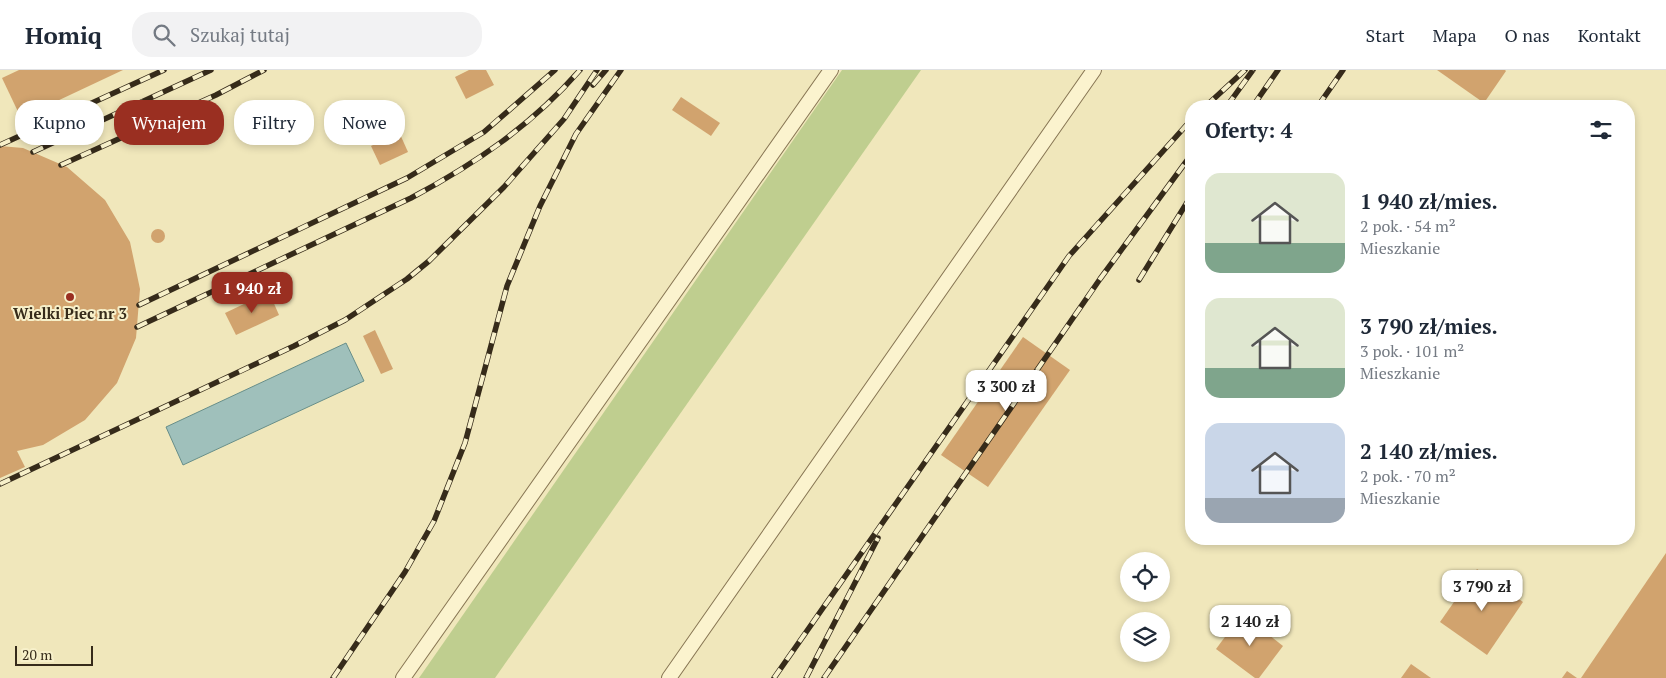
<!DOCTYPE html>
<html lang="pl">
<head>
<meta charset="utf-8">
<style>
	body { margin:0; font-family:"PT Serif",serif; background:#f2f2f3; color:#1f2937; height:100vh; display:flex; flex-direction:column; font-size:19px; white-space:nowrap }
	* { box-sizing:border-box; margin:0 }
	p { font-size:16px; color:#747a83 }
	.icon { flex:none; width:28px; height:28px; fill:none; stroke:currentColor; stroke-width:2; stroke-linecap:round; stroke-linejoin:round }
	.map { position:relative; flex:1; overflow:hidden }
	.side { position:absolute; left:1185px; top:30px; width:450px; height:445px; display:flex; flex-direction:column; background:#fff; border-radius:20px; box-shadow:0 2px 8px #0003 }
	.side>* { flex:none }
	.hud { position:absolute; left:15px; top:30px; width:475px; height:45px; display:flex; gap:10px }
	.tools { position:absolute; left:1120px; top:482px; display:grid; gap:10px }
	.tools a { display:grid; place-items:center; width:50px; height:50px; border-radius:50%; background:#fff; box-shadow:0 2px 8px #0003; font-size:25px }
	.scale { position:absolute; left:15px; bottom:12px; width:78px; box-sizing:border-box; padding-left:5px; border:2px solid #362b1a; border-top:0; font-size:14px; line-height:18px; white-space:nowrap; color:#362b1a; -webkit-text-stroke:4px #f7f0ca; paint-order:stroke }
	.price { position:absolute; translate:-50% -42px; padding:0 11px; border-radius:10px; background:#fff; color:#222; font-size:16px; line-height:32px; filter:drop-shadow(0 1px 2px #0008) }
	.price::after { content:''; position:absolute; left:50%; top:30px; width:15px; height:11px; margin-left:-8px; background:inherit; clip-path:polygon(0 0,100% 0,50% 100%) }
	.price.active { background:#9a2f21; color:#fff }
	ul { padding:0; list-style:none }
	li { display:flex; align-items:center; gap:15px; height:125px; padding:0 20px }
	li span { display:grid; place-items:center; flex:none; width:140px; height:100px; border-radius:15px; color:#555 }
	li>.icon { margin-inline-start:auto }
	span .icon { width:60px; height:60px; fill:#fffc; stroke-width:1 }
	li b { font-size:21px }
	h2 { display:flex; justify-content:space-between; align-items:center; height:60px; padding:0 20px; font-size:21px }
	.chip { padding:0 18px; border-radius:20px; background:#fff; box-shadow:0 2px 8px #0003; font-size:18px; line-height:45px }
	.chip.active { background:#9a2f21; color:#fff }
	header { display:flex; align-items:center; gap:30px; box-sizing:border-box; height:70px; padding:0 25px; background:#fff; border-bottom:1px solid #e0e1e3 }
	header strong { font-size:24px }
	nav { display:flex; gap:28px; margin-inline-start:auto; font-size:18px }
	.search { width:350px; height:45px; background:#f2f2f3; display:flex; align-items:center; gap:12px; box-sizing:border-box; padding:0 18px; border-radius:20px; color:#747a83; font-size:19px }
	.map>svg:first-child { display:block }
	.green { fill:#bfce8f }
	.water { fill:#9fc0bb; stroke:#678e89 }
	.building { fill:#d1a36e }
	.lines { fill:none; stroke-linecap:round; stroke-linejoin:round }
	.lane-casing { stroke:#887654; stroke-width:16 }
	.lane { stroke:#fbf3ce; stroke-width:14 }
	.rail-casing { stroke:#362b1a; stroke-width:5.5 }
	.rail { stroke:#f7f0ca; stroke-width:4; stroke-dasharray:11; stroke-linecap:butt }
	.poi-dot { fill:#9a2f21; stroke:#f7f0ca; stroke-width:2 }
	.labels { text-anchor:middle; stroke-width:4; stroke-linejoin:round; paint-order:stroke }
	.poi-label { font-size:15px; font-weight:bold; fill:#362b1a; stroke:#f7f0ca }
</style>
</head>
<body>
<header>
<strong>Homiq</strong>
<div class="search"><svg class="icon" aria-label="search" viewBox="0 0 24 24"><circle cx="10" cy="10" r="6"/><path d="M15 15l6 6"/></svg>Szukaj tutaj</div>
<nav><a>Start</a><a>Mapa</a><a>O nas</a><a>Kontakt</a></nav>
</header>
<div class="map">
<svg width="1666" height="608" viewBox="0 0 1666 608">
	<rect width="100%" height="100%" fill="#f0e7bb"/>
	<path class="green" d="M842 0H921L495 608H419Z"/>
	<path class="water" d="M346 273 364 311 183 395 166 357Z"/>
	<g class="building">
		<path d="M19 0H123L21 48 2 8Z"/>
		<path d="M469 0H486L494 15 466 29 455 7Z"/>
		<path d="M1437 0H1505L1506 1 1484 33Z"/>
		<path d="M681 27 720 53 711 66 672 40Z"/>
		<path d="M399 62 408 82 380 95 371 76Z"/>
		<path d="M0 76 23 78 67 97 105 130 130 172 140 219 136 268 117 313 85 350 43 375 17 381 25 397 0 408Z"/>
		<circle cx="158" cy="166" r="7"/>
		<path d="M269 222 279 245 236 265 225 243Z"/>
		<path d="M375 260 393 299 381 304 363 266Z"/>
		<path d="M1023 267 1070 300 988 417 941 385Z"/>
		<path d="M1666 483V608H1581Z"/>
		<path d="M1477 499 1523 532 1487 585 1440 552Z"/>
		<path d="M1242 544 1283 576 1259 608H1255L1216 579Z"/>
		<path d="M1411 594 1431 608H1401Z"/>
		<path d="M1567 601 1577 608H1562Z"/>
	</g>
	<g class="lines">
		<g class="lane-casing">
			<g id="lane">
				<path d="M403 608 831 0"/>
				<path d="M669 608 1094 0"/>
			</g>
		</g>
		<use href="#lane" class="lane"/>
		<g class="rail-casing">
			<g id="rail">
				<path d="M593 15 606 0"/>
				<path d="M1206 36 1245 0"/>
				<path d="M1227 36 1253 0"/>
				<path d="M1253 36 1278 0"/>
				<path d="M1318 36 1343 0"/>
				<path d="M0 75 164 0"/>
				<path d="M33 82 211 0"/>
				<path d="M61 95 216 25 264 0"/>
				<path d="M1139 210 1191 126"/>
				<path d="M139 235 407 108 484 62 555 0"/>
				<path d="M137 257 411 128C475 94 532 55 580 0"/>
				<path d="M0 414 294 276 345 250 407 209 429 191 504 117 564 49 597 0"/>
				<path d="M333 608 405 502 434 451 465 373 507 216 540 136 576 64 621 0"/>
				<path d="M774 608 1069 186 1191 50"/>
				<path d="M806 608 878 468"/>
				<path d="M824 608 1100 209 1191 85"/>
			</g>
		</g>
		<use href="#rail" class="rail"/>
	</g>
	<circle class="poi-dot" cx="70" cy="227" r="5"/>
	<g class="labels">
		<g class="poi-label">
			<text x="70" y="249">Wielki Piec nr 3</text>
		</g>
	</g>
</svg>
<div class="tools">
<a><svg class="icon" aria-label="locate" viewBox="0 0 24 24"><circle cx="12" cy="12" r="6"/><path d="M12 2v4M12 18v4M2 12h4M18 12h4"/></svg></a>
<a><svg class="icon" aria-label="layers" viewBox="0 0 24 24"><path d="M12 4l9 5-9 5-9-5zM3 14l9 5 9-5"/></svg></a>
</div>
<div class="scale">20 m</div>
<b class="price active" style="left:252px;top:244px">1 940 zł</b>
<b class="price" style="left:1006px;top:342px">3 300 zł</b>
<b class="price" style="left:1482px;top:542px">3 790 zł</b>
<b class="price" style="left:1250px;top:577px">2 140 zł</b>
<div class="hud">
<a class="chip">Kupno</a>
<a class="chip active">Wynajem</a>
<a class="chip">Filtry</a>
<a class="chip">Nowe</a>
</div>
<section class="side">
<h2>Oferty: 4<svg class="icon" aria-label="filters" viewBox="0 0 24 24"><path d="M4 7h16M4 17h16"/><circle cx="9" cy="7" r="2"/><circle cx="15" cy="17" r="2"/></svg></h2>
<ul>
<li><span style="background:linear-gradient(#dfe7d0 70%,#7fa58c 0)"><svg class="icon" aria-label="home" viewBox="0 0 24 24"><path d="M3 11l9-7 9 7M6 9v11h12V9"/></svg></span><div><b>1 940 zł/mies.</b><p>2 pok. · 54 m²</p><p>Mieszkanie</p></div></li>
<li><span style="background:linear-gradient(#dfe7d0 70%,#7fa58c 0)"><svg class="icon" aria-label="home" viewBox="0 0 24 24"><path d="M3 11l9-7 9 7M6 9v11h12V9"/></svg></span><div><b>3 790 zł/mies.</b><p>3 pok. · 101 m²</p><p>Mieszkanie</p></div></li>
<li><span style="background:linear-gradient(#c9d6e8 75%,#9aa5b1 0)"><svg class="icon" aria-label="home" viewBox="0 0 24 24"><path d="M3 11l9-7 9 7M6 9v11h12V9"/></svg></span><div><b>2 140 zł/mies.</b><p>2 pok. · 70 m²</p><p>Mieszkanie</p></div></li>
</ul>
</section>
</div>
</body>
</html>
